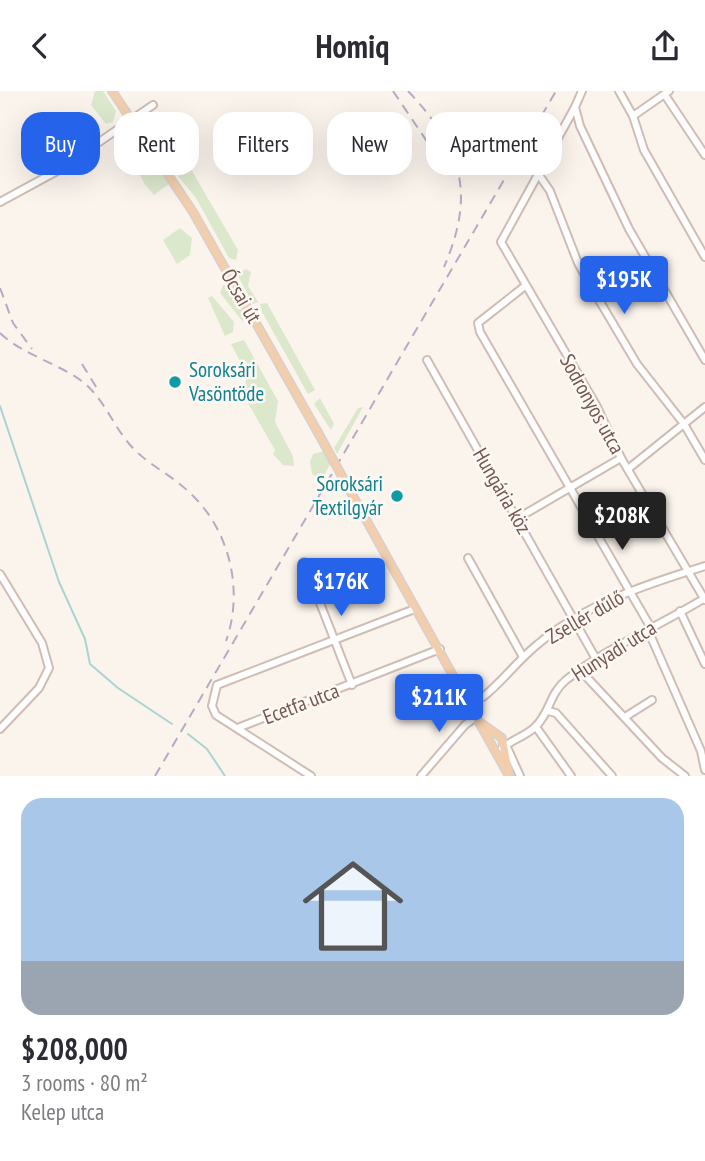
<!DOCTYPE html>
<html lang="en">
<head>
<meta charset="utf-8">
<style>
	body { margin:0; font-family:"PT Sans Narrow",sans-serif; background:#f2f2f3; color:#2b2b33; height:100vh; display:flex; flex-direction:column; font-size:26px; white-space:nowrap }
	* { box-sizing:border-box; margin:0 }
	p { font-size:23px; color:#7c7c81 }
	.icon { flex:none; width:38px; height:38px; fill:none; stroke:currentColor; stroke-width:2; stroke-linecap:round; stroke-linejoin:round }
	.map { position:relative; height:685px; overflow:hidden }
	.side { display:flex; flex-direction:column; background:#fff; flex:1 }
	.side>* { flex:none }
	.banner { position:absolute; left:21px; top:21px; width:663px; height:63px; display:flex; gap:14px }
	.price { position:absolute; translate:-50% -60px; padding:0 16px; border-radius:7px; background:#2563eb; color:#fff; font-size:23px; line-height:46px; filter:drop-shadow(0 2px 4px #0008) }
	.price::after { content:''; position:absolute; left:50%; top:42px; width:21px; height:16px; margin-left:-10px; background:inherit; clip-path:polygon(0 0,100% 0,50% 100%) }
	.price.current { background:#222; color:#fff }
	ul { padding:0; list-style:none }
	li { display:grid; align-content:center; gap:14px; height:371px; padding:0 21px }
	li span { display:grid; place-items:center; height:217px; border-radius:21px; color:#555 }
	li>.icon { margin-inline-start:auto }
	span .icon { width:126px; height:126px; fill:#fffc; stroke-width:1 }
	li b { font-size:30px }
	.chip { padding:0 24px; border-radius:21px; background:#fff; box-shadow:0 7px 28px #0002; font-size:24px; line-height:63px }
	.chip.current { background:#2563eb; color:#fff }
	header { display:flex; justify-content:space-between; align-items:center; height:91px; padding:0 21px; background:#fff; font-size:32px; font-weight:600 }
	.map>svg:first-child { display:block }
	.green { fill:#dce8cc }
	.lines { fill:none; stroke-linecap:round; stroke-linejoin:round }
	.stream { stroke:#aad4d4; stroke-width:2 }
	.minor-casing { stroke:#cfbdb5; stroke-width:10 }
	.major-casing { stroke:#d8d0ce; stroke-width:10 }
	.minor { stroke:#fff; stroke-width:6 }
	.major { stroke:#f2cead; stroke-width:7 }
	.rail { stroke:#b5abc5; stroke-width:2; stroke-dasharray:10 7; stroke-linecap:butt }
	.major-bridge-casing { stroke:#d8d0ce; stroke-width:10; stroke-linecap:butt }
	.major-bridge { stroke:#f2cead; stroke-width:7 }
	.culture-dot { fill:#0f9aa8; stroke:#fef8f4; stroke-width:2.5 }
	.labels { text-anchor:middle; stroke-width:5; stroke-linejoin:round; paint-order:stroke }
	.street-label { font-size:21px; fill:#755851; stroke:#fef8f4 }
	.culture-label { font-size:21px; fill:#0d838f; stroke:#fef8f4; text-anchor:start }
</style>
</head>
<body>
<header><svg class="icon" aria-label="back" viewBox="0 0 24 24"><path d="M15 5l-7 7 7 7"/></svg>Homiq<svg class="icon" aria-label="share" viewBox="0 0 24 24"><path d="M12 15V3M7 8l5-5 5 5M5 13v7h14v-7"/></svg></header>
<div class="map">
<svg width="705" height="685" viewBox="0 0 705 685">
	<rect width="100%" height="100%" fill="#fbf4ed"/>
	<g class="green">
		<path d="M95 0H103L116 20 113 31 106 33 91 14Z"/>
		<path d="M118 46H130L140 59V68L136 71 127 65Z"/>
		<path d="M152 70 169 93 154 104 144 92 137 77Z"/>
		<path d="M189 75 238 159 236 169 229 167 196 107 178 85Z"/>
		<path d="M180 137 192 147 190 164 177 173 163 149Z"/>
		<path d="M246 178 251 181 248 195 258 211 253 213 239 187 240 181Z"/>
		<path d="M223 194 229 195 243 220V231L220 202Z"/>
		<path d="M212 205 234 231 233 241 225 245 208 207Z"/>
		<path d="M267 212 315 299 308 303 262 221 260 213Z"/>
		<path d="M244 249 278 310 275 331 293 365 294 375 283 374 273 363 275 359 245 307 247 271 240 270 231 253Z"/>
		<path d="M320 307 334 333 331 339 314 313Z"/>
		<path d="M363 316 337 363 334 357 358 317Z"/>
		<path d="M324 360 331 372 321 389 312 383 310 371 313 363Z"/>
	</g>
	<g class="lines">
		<g class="stream">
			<path d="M0 315 59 491 85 548 90 573 118 597 172 633"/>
			<path d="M188 643 207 658 225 685"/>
		</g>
		<g class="minor-casing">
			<g id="minor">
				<path d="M582 0 575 16 580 35 629 138 705 269"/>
				<path d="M619 0 633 25 644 59 705 166"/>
				<path d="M665 4 705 64"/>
				<path d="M575 16 501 151 596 314 621 367 705 509"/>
				<path d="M633 25 669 0"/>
				<path d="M539 84 550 100 578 172 599 209 637 273 684 333 705 369"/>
				<path d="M0 111 57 80 153 14"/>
				<path d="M525 195 478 232 480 241 651 537"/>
				<path d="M427 269 596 568"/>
				<path d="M628 378 705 316"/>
				<path d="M518 427 621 367"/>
				<path d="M468 467 523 566"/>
				<path d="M304 471 352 594"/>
				<path d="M0 483 42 552 49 577 39 597 0 638"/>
				<path d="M680 520 705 573"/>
				<path d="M648 539 701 660 705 679"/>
				<path d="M580 579 662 667 685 685"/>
				<path d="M483 606C503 590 518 569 538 553 585 513 647 493 705 475"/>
				<path d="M548 620 556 622 612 685"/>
				<path d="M625 626 652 609"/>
				<path d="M240 636 440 558"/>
				<path d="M536 636 571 685"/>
				<path d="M506 654 520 685"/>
				<path d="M502 657C512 649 525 645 534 637 550 623 549 603 566 589 608 556 659 535 705 507"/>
				<path d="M311 685 216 624 212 615 217 594 412 519"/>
				<path d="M421 685 465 634 477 625"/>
			</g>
		</g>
		<g class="major-casing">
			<g id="major">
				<path d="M112 0 193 121 316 338"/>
				<path d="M359 416 509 685"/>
				<path d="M481 632 502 647 508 678"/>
			</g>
		</g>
		<use href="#minor" class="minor"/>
		<use href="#major" class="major"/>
		<g class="rail">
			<path d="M393 0 428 52"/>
			<path d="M408 0C462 57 476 102 444 176"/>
			<path d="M0 197 13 232 32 258"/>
			<path d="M0 242C23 264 58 272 83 291 105 309 113 335 131 355 148 374 172 384 190 402 230 439 244 500 226 550"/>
			<path d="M82 273 98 299"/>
			<path d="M155 685 556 0"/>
		</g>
		<g class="major-bridge-casing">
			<path id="major-bridge" d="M316 338 359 416"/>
		</g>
		<use href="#major-bridge" class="major-bridge"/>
	</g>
	<g class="culture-dot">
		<circle cx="175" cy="291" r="7"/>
		<circle cx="397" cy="405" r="7"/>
	</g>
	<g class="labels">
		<g class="street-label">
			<text transform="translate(241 205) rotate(60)" y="7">Ócsai út</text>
			<text transform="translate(592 313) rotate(61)" y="7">Sodronyos utca</text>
			<text transform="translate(502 400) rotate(60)" y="7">Hungária köz</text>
			<text transform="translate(585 526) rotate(-30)" y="7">Zsellér dűlő</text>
			<text transform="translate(614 560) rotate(-32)" y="7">Hunyadi utca</text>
			<text transform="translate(301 613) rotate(-21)" y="7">Ecetfa utca</text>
		</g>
		<g class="culture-label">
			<text x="189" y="286">Soroksári<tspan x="189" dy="24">Vasöntöde</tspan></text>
			<text x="383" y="400" text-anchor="end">Soroksári<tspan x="383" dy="24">Textilgyár</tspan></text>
		</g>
	</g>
</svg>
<b class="price" style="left:624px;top:225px">$195K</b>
<b class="price current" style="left:622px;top:461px">$208K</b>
<b class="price" style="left:341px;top:527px">$176K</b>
<b class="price" style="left:439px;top:643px">$211K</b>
<div class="banner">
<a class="chip current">Buy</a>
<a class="chip">Rent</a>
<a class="chip">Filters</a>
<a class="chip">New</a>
<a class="chip">Apartment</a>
</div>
</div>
<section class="side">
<ul>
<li><span style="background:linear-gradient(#a9c7e8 75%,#9aa5b1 0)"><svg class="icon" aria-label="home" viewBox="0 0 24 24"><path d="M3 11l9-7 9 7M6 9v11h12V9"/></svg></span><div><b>$208,000</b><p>3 rooms · 80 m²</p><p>Kelep utca</p></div></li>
</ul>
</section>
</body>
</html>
